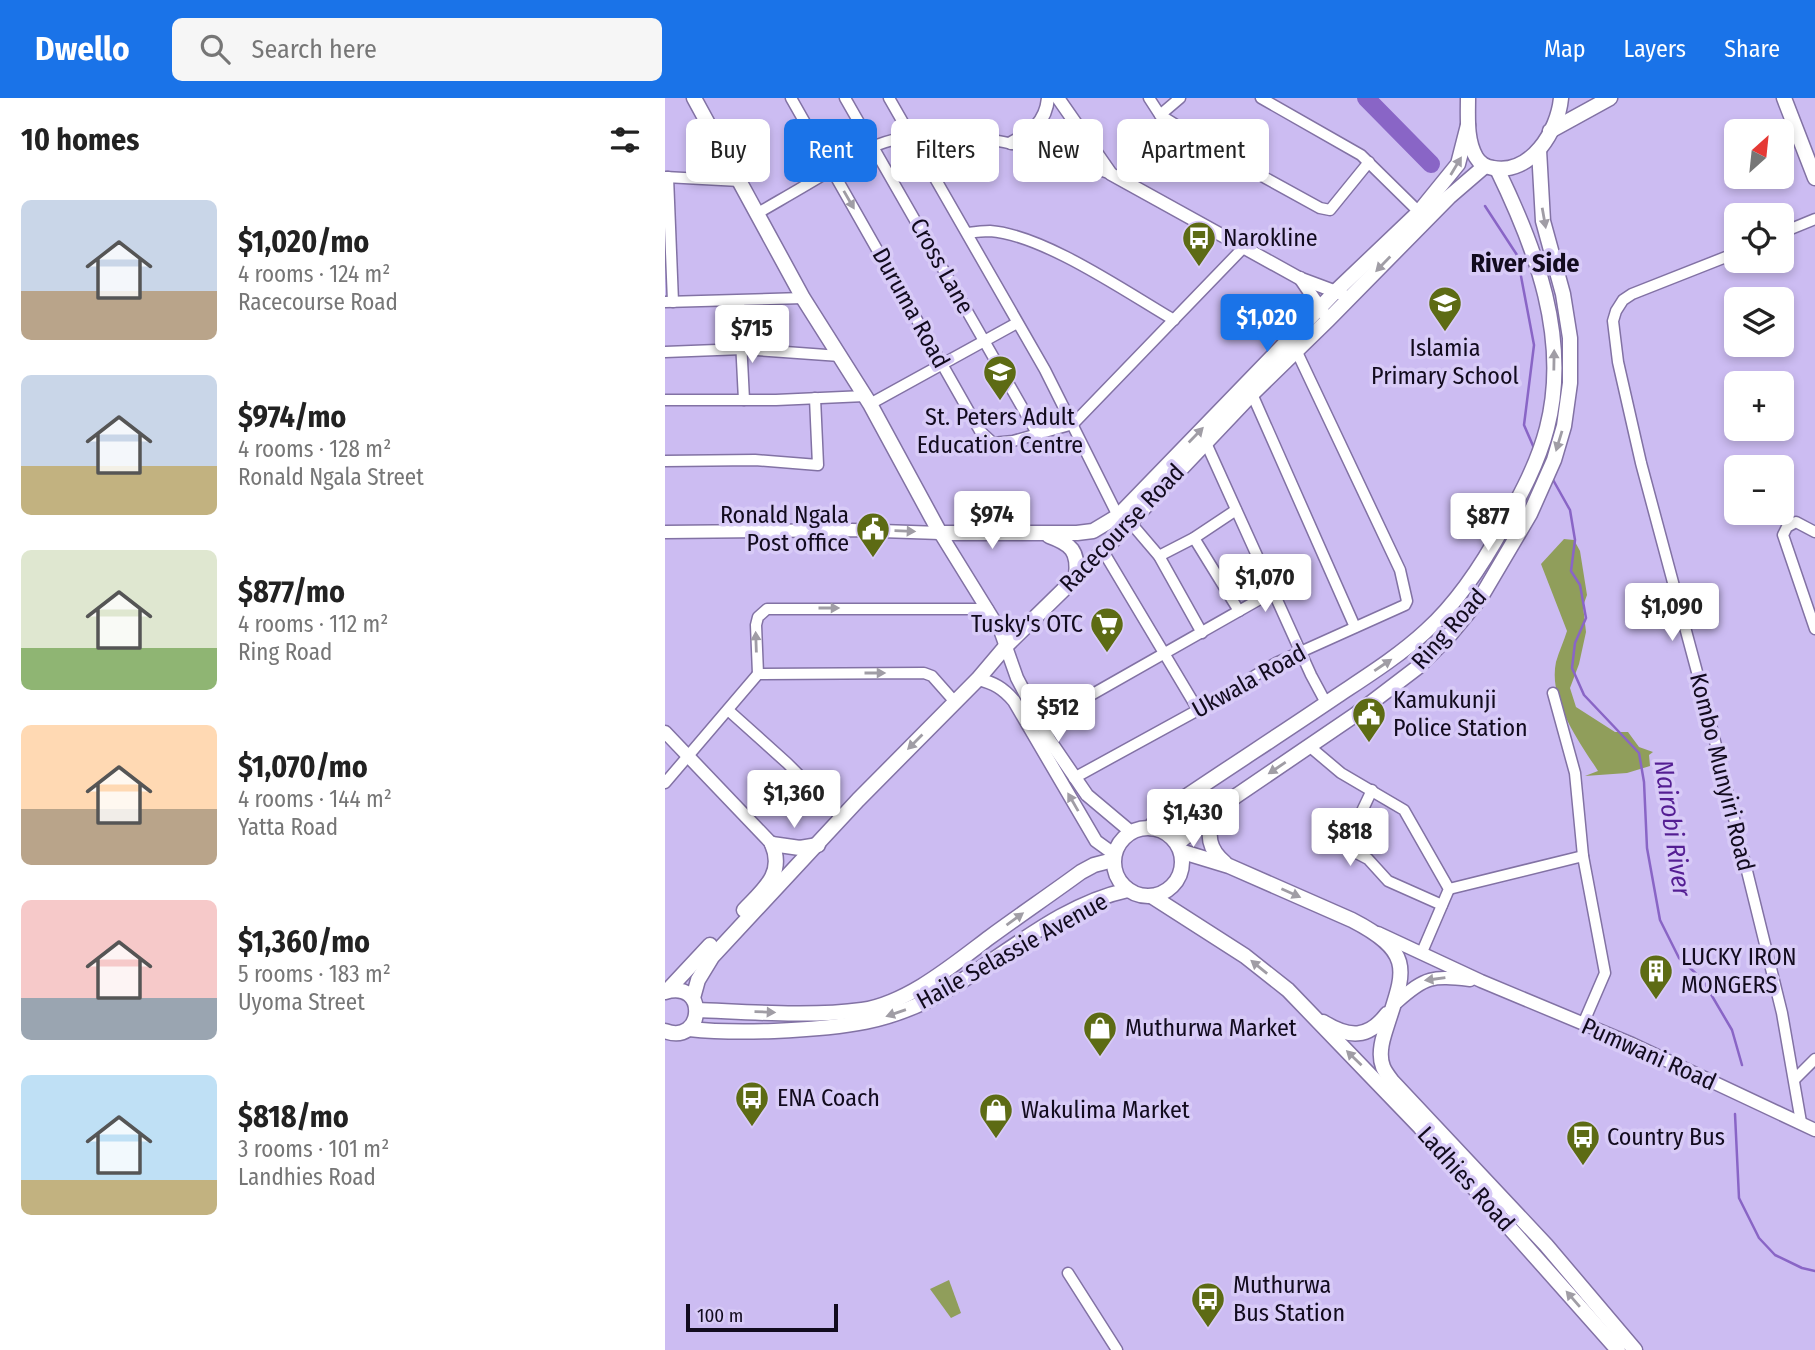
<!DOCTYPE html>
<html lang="en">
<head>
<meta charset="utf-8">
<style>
	body { margin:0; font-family:"Fira Sans Condensed",sans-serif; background:#f6f6f6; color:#222; height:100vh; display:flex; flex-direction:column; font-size:26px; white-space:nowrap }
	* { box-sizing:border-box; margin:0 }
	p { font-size:23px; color:#767676 }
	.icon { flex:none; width:38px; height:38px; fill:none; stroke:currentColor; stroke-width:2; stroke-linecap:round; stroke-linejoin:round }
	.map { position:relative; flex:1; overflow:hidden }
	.details { display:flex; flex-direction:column; background:#fff; width:665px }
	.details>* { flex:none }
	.banner { position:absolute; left:21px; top:21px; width:665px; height:63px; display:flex; gap:14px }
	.needle { width:46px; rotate:27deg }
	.buttons { position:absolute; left:1059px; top:21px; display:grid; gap:14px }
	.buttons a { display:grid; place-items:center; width:70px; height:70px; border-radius:10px; background:#fff; box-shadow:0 4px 10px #0003; font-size:35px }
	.scale { position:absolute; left:21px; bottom:18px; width:152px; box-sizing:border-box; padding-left:7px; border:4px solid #120b1e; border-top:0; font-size:19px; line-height:24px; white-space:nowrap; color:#120b1e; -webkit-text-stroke:5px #d8cbf7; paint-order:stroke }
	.price { position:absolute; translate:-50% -60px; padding:0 16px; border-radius:7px; background:#fff; color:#222; font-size:23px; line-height:46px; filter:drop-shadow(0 2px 4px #0008) }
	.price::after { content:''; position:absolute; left:50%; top:42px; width:21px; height:16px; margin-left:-10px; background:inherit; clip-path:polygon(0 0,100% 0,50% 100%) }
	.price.active { background:#1a73e8; color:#fff }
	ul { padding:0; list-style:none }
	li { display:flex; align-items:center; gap:21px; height:175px; padding:0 21px }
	li span { display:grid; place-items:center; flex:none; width:196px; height:140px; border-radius:10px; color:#555 }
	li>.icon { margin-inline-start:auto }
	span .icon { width:84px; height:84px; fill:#fffc; stroke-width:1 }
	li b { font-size:30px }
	h2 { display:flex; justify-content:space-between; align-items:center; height:84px; padding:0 21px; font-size:30px }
	.tag { padding:0 24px; border-radius:10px; background:#fff; box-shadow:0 4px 10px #0003; font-size:24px; line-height:63px }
	.tag.active { background:#1a73e8; color:#fff }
	header { display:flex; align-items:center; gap:42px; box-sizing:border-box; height:98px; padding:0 35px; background:#1a73e8; color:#fff }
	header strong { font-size:33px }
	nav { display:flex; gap:38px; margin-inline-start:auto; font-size:24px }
	.search { width:490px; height:63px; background:#f6f6f6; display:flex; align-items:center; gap:18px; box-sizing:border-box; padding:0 24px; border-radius:10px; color:#767676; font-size:26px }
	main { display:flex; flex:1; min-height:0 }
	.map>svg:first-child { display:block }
	.green { fill:#909e5b }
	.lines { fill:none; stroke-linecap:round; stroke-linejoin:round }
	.stream { stroke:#8965c6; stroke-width:2.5 }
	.river { stroke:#8965c6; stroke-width:18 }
	.minor-casing { stroke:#8272a4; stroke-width:13 }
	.tertiary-casing { stroke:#8272a4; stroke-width:15 }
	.secondary-casing { stroke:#8272a4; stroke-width:17 }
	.minor { stroke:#fff; stroke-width:10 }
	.tertiary { stroke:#fff; stroke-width:12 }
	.secondary { stroke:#fff; stroke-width:14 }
	.oneway { fill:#a09da5 }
	.labels { text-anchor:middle; stroke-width:7; stroke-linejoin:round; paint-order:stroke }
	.poi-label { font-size:24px; fill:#120b1e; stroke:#d8cbf7; text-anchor:start }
	.street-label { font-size:24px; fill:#120b1e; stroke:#d8cbf7 }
	.neighbourhood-label { font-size:26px; font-weight:bold; fill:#120b1e; stroke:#d8cbf7 }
	.water-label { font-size:26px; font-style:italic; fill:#541e93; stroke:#d8cbf7 }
</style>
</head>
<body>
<header>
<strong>Dwello</strong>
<div class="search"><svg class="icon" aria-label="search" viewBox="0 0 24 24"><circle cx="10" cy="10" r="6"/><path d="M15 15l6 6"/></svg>Search here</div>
<nav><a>Map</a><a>Layers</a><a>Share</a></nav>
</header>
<main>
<section class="details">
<h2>10 homes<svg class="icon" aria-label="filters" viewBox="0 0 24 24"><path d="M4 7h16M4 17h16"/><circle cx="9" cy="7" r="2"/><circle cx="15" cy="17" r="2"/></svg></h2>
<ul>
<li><span style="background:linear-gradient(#c9d6e8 65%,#b9a48a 0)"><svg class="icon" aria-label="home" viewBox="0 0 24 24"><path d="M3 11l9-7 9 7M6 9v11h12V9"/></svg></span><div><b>$1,020/mo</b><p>4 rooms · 124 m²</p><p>Racecourse Road</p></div></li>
<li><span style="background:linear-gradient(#c9d6e8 65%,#c2b280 0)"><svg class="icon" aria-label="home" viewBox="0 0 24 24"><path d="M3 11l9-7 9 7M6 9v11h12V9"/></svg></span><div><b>$974/mo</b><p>4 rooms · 128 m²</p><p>Ronald Ngala Street</p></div></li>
<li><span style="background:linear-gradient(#dfe7d0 70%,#8fb573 0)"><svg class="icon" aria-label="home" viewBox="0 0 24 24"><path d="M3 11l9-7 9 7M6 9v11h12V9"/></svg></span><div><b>$877/mo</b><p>4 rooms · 112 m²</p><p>Ring Road</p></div></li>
<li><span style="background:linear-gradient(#ffd9b3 60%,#b9a48a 0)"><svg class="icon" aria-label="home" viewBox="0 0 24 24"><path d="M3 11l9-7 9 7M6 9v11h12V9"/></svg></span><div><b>$1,070/mo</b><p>4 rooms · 144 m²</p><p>Yatta Road</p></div></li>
<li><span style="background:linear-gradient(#f6c9c9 70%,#9aa5b1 0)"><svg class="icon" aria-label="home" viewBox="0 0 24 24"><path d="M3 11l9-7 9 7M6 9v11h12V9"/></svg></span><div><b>$1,360/mo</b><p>5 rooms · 183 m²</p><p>Uyoma Street</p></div></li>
<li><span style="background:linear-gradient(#bfe0f5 75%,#c2b280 0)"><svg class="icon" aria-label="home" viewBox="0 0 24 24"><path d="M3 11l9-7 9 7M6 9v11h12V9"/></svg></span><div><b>$818/mo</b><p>3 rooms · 101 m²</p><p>Landhies Road</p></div></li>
</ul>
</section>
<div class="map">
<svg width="1150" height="1252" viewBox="0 0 1150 1252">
	<rect width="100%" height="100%" fill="#ccbcf2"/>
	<g class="green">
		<path d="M899 441 909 442 915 453 922 497 918 508 921 534 914 566 905 590 911 609 950 634H963L974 649 988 654 984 657 985 668 962 675 920 678 933 673C914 643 883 602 891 564 894 553 899 543 902 533L876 466Z"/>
		<path d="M284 1182 296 1215 286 1220 265 1191Z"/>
	</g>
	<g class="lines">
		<g class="stream">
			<path d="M820 108 852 157 869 247 859 327 869 350"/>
			<path d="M887 380 905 412 910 442 906 473 915 487 921 520 910 545 907 570 919 597 974 655 979 684 982 750 995 822 1014 860 1037 881 1067 932 1077 967"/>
			<path d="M1070 1016 1074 1100 1094 1140 1110 1157 1137 1170 1150 1173"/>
		</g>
		<path class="river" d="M701 0 766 66"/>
		<g class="minor-casing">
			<g id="minor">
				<path d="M126 0 315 333 328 345 348 343 408 326 579 149"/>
				<path d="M180 0 373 337"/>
				<path d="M224 0 380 272 453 418"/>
				<path d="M484 0 495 17 566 61 655 110 665 112 704 64"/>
				<path d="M596 0 696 57 754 114"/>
				<path d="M495 17 515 0"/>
				<path d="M0 79 75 83"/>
				<path d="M3 79 8 204"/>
				<path d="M93 115C117 101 140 88 163 74 177 66 190 56 205 50 274 18 378 51 446 76"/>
				<path d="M303 135C310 134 318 133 325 133 379 137 461 194 509 222"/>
				<path d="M1116 135 1150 121"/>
				<path d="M1071 155 967 196 958 202 951 213 948 223 953 264 976 365 1043 615 1117 915 1136 1024"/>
				<path d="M74 203 79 302"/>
				<path d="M0 204 138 200"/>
				<path d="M0 254 78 251 175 258"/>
				<path d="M587 296 690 529"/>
				<path d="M0 302H111L200 298"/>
				<path d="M205 306 352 225"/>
				<path d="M541 345 646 577 661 605"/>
				<path d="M0 363 90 362 153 367 150 300"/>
				<path d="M465 424 494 458 537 535"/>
				<path d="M1150 434 1131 424 1122 429 1118 437 1150 531"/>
				<path d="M529 440 574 513"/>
				<path d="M438 453 533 612"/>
				<path d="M494 458 529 440 571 412"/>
				<path d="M93 576 91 527 93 519 102 511H323"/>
				<path d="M888 595 910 675 918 758"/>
				<path d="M63 612 122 665 177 720"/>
				<path d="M375 626 609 493"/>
				<path d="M644 648 676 675 739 712 784 791 757 854"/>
				<path d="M409 680 533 612 611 565 740 507 742 503 735 472 631 252"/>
				<path d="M0 685 93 576 259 575 267 578 290 604"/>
				<path d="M707 692 680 749 703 761 723 783 777 807"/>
				<path d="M784 791 918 758 940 875 918 926"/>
				<path d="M1130 981 1150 961"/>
				<path d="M403 1175 452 1252"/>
			</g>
		</g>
		<g class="tertiary-casing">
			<g id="tertiary">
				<path d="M393 0 446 76 634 180 677 196"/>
				<path d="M346 45C366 35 381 24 383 0"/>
				<path d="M635 180 660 217"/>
				<path d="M0 434 187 432 275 435 335 532 352 580 385 643 422 697 466 734"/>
				<path d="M313 581C329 585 338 590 349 603L431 743 449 756"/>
				<path d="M0 634 107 746"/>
				<path d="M713 835 816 883 967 946 1150 1032"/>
				<path d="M732 904C761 878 767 878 805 882"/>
			</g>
		</g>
		<g class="secondary-casing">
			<g id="secondary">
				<path d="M29 0 138 200 205 306 275 435H412L428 433 453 418 670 194 754 114 793 66 803 27"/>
				<path d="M803 0C803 19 801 42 811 59 815 66 821 69 828 70 866 77 893 33 896 0"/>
				<path d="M1119 0 1150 80"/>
				<path d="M885 33 945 0"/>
				<path d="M384 438C406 446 414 453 411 478"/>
				<path d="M548 717C542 737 543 751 560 765"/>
				<circle cx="483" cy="764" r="34"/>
				<path d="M485 730 495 717 504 710C560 672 616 636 672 598 702 578 734 558 761 533 794 503 818 466 839 427 856 396 873 365 882 330 905 241 871 151 832 71"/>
				<path d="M513 745 571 698 690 617 753 569 783 539 816 499 865 416 889 362 899 328 905 285V240L898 196 878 123 874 52"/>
				<path d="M107 746 135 750 153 747"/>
				<path d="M518 754 564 768 687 822C755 857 737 877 719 937 716 947 714 959 718 969 720 974 724 979 727 983L881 1147 970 1252"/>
				<path d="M488 799 580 858 623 892 755 1029 953 1252"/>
				<path d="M79 812C98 792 120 776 107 746"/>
				<path d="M2 893 45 847"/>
				<path d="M28 900 33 882 47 859 193 702 313 581 341 548 438 453 587 296 663 222 784 99 820 68"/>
				<path d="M32 912C84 914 146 919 197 912 243 905 289 866 325 839 355 817 386 796 416 774L429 767 448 762"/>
				<path d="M658 924C684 940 703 941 722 916"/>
				<path d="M24 931C52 934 80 934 109 933 177 930 227 926 287 889 343 855 397 806 463 792"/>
				<path d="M0 933C39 948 44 881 0 894"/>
			</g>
		</g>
		<use href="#minor" class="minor"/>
		<use href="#tertiary" class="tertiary"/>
		<use href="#secondary" class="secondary"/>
	</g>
	<defs><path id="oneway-solid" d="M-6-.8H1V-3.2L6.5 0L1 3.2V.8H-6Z" transform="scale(1.75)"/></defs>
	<g class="oneway">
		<use href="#oneway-solid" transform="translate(791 68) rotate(-59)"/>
		<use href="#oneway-solid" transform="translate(184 102) rotate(60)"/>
		<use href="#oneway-solid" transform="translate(879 120) rotate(80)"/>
		<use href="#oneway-solid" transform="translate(718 166) rotate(134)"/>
		<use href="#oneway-solid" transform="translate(889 262) rotate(-89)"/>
		<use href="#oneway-solid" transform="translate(531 337) rotate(-46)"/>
		<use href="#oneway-solid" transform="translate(894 343) rotate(107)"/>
		<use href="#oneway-solid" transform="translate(240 433) rotate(2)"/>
		<use href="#oneway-solid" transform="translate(164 510)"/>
		<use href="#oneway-solid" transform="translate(91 544) rotate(-92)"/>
		<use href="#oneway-solid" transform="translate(718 567) rotate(-34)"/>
		<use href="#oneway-solid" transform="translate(210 575)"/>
		<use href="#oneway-solid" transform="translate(250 644) rotate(135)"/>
		<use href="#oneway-solid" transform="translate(612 670) rotate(146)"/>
		<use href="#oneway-solid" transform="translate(408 704) rotate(-120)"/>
		<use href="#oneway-solid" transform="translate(626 795) rotate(24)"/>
		<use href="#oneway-solid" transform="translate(350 821) rotate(-36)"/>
		<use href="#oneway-solid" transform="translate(594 869) rotate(-141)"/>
		<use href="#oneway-solid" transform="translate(770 881) rotate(172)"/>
		<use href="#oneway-solid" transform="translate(100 914) rotate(2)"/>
		<use href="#oneway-solid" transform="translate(231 915) rotate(161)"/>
		<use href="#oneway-solid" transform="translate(689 960) rotate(-136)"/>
		<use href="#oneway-solid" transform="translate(908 1201) rotate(-131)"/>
	</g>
	<defs>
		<g id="bus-pin" transform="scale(1.75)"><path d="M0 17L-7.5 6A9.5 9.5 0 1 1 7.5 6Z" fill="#5d6b14" stroke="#d8cbf7"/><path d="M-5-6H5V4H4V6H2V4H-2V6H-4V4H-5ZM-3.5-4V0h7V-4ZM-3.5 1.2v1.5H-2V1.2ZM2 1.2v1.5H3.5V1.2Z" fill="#fff"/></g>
		<g id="school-pin" transform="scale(1.75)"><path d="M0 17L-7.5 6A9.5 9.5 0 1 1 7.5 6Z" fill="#5d6b14" stroke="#d8cbf7"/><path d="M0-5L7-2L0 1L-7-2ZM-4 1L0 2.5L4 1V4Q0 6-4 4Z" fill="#fff"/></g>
		<g id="civic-pin" transform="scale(1.75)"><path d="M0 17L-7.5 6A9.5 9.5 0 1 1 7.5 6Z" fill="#5d6b14" stroke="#d8cbf7"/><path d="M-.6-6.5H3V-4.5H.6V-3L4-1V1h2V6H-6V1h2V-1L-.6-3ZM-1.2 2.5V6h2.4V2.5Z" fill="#fff"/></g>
		<g id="supermarket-pin" transform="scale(1.75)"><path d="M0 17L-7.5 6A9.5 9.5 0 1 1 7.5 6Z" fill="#5d6b14" stroke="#d8cbf7"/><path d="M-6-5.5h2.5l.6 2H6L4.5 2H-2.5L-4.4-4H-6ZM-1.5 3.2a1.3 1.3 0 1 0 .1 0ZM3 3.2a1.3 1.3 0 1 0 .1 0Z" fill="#fff"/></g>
		<g id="building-pin" transform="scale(1.75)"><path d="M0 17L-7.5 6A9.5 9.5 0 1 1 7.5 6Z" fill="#5d6b14" stroke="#d8cbf7"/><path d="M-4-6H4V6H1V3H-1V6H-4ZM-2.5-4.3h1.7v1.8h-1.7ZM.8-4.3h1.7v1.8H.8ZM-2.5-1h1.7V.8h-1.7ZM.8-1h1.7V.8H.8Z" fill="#fff"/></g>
		<g id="shop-pin" transform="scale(1.75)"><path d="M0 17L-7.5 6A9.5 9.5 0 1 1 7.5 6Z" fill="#5d6b14" stroke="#d8cbf7"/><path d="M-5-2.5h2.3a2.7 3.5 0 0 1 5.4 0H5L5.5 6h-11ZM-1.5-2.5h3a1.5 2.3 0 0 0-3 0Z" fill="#fff"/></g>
	</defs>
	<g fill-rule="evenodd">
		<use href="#bus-pin" x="534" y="140"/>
		<use href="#school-pin" x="780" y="205"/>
		<use href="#school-pin" x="335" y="274"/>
		<use href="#civic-pin" x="208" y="431"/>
		<use href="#supermarket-pin" x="442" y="526"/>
		<use href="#civic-pin" x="704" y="616"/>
		<use href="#building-pin" x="991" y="873"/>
		<use href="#shop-pin" x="435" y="930"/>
		<use href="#bus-pin" x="87" y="1000"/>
		<use href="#shop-pin" x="331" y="1012"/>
		<use href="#bus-pin" x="918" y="1039"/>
		<use href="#bus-pin" x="543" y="1201"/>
	</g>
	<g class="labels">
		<g class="poi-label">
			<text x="558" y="148">Narokline</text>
			<text x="780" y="258" text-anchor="middle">Islamia<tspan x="780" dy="28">Primary School</tspan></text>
			<text x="335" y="327" text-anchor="middle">St. Peters Adult<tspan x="335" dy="28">Education Centre</tspan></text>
			<text x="184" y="425" text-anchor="end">Ronald Ngala<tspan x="184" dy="28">Post office</tspan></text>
			<text x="418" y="534" text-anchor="end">Tusky's OTC</text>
			<text x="728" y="610">Kamukunji<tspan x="728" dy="28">Police Station</tspan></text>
			<text x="1016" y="867">LUCKY IRON<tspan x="1016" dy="28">MONGERS</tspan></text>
			<text x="460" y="938">Muthurwa Market</text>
			<text x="112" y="1008">ENA Coach</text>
			<text x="356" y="1020">Wakulima Market</text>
			<text x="942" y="1047">Country Bus</text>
			<text x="568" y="1195">Muthurwa<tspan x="568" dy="28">Bus Station</tspan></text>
		</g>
		<g class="street-label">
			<text transform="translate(277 168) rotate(61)" y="8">Cross Lane</text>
			<text transform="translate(246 210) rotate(61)" y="8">Duruma Road</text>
			<text transform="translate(457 430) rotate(-46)" y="8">Racecourse Road</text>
			<text transform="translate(784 531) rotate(-48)" y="8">Ring Road</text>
			<text transform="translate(584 583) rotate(-29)" y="8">Ukwala Road</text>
			<text transform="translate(1057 674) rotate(76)" y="8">Kombo Munyiri Road</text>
			<text transform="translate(347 853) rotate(-29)" y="8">Haile Selassie Avenue</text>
			<text transform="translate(984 956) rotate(24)" y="8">Pumwani Road</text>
			<text transform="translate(801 1081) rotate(48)" y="8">Ladhies Road</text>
		</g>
		<g class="neighbourhood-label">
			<text x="860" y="174">River Side</text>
		</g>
		<g class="water-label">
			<text transform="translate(1008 730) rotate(82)" y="9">Nairobi River</text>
		</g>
	</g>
</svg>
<div class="buttons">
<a><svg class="needle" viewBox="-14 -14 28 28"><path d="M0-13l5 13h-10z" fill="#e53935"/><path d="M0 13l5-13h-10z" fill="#767676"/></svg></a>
<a><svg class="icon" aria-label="locate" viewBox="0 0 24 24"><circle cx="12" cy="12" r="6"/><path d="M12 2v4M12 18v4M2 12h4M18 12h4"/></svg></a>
<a><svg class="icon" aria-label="layers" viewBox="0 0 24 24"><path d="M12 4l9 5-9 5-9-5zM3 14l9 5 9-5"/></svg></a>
<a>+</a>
<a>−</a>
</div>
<div class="scale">100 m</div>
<b class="price active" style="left:602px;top:256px">$1,020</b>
<b class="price" style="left:87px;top:267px">$715</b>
<b class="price" style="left:327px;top:453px">$974</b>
<b class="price" style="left:823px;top:455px">$877</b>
<b class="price" style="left:600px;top:516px">$1,070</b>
<b class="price" style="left:1007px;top:545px">$1,090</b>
<b class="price" style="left:393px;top:646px">$512</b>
<b class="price" style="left:129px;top:732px">$1,360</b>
<b class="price" style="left:528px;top:751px">$1,430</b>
<b class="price" style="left:685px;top:770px">$818</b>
<div class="banner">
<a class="tag">Buy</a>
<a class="tag active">Rent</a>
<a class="tag">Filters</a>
<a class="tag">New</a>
<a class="tag">Apartment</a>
</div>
</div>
</main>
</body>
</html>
